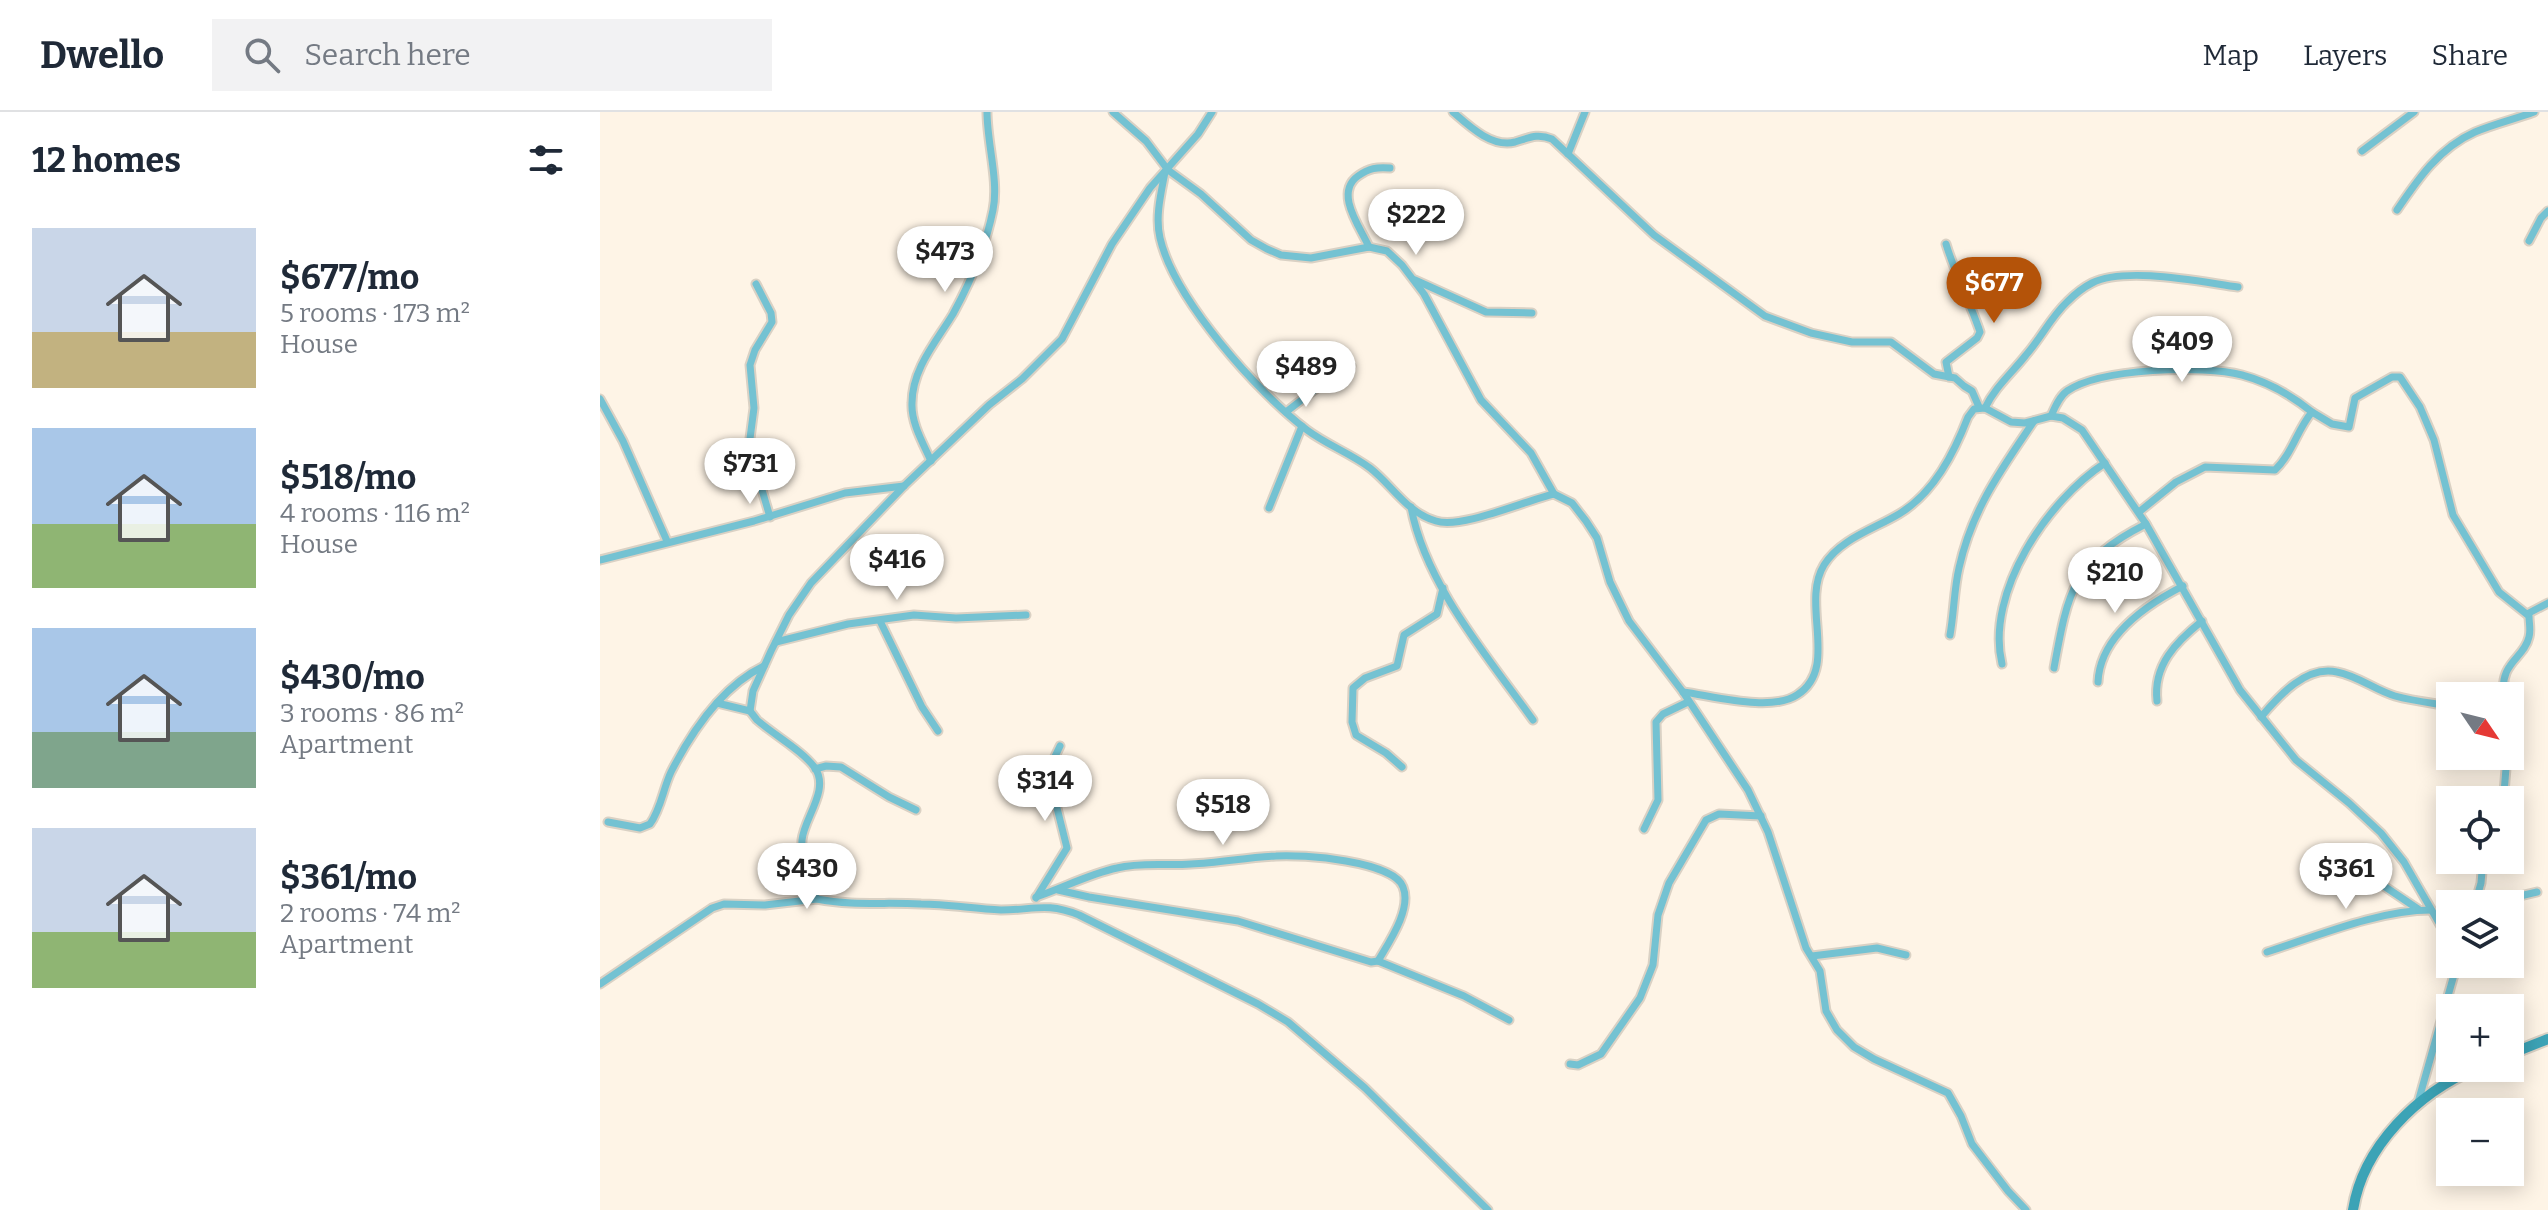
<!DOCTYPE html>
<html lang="en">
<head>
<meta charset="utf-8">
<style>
	body { margin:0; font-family:Bitter,serif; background:#f2f2f3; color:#1f2937; height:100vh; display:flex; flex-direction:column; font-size:30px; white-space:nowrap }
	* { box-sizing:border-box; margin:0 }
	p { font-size:26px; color:#747a83 }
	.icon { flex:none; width:44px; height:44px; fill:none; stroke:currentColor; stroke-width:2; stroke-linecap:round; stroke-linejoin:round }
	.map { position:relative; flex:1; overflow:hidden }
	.drawer { display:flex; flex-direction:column; background:#fff; width:600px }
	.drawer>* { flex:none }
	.needle { width:52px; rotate:125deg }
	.tools { position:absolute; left:1836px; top:570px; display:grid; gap:16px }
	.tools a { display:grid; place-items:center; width:88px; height:88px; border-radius:0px; background:#fff; box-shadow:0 4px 20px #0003; font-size:40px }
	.price { position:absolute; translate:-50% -68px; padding:0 18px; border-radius:28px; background:#fff; color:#222; font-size:26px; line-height:52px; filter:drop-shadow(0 2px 4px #0008) }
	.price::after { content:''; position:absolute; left:50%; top:48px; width:24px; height:18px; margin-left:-12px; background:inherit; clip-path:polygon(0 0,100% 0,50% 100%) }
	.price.active { background:#b45309; color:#fff }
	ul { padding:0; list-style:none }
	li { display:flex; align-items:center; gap:24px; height:200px; padding:0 32px }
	li span { display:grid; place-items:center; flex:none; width:224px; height:160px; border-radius:0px; color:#555 }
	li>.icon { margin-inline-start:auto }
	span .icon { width:96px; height:96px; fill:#fffc; stroke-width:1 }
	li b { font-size:34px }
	h2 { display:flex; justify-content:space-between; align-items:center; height:96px; padding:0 32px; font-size:34px }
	header { display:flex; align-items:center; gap:48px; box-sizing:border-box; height:112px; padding:0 40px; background:#fff; border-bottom:2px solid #e0e1e3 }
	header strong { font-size:38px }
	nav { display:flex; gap:44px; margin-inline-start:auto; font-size:28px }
	.search { width:560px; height:72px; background:#f2f2f3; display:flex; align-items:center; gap:20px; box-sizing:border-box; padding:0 28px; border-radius:0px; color:#747a83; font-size:30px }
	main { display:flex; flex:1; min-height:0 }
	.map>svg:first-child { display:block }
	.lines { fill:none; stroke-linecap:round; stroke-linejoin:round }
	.street-casing { stroke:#dad1c4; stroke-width:11 }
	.secondary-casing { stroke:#dad1c4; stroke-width:14 }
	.street { stroke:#74c2d2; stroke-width:7 }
	.secondary { stroke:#3ca3b6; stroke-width:10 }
</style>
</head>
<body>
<header>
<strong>Dwello</strong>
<div class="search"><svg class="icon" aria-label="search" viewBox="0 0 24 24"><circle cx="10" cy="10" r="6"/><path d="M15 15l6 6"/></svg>Search here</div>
<nav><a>Map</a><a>Layers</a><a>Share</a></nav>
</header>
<main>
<section class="drawer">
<h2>12 homes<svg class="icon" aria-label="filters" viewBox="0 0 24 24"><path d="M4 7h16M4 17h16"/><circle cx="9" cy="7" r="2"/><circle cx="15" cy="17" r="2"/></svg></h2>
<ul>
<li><span style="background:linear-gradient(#c9d6e8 65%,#c2b280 0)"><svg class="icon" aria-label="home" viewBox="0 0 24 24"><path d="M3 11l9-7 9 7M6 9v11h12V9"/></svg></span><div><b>$677/mo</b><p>5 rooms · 173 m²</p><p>House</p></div></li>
<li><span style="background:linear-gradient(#a9c7e8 60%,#8fb573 0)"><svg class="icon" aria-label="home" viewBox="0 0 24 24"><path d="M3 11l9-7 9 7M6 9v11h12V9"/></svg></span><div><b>$518/mo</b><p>4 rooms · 116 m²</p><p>House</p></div></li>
<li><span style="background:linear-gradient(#a9c7e8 65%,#7fa58c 0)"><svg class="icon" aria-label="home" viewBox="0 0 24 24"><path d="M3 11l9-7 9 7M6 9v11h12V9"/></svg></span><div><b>$430/mo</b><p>3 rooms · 86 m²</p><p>Apartment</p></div></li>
<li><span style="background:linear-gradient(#c9d6e8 65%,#8fb573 0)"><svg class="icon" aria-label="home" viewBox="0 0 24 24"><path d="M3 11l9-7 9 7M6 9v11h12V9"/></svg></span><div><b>$361/mo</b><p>2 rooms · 74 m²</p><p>Apartment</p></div></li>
</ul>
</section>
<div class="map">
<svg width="1948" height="1098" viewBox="0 0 1948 1098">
	<rect width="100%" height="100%" fill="#fef4e6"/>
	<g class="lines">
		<g class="street-casing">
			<g id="street">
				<path d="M513 0 546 29 568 58 601 82 651 128 667 137 681 143 711 146 769 135 787 139 802 153 824 182 881 288 931 341 954 382 972 391 986 409 997 426 1010 470 1029 509 1083 580 1148 678 1168 720 1206 836 1220 859 1226 899 1237 918 1254 935 1274 947 1348 981 1361 1004 1372 1032 1408 1079 1426 1098"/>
				<path d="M853 0C869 14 892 36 915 30 929 26 937 21 952 27L1054 123 1165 204 1211 221 1252 230H1291L1334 262 1355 266 1364 274 1372 279 1379 295"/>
				<path d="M1762 39 1814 0"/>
				<path d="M968 42 985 0"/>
				<path d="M565 60C561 81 555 105 560 126 574 187 658 281 707 318 727 333 750 341 770 356 792 373 807 401 836 409 862 417 924 389 954 382"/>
				<path d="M1797 98C1818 67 1839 36 1875 20 1894 12 1915 7 1934 0"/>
				<path d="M1929 129 1941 106 1948 99"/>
				<path d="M1346 132C1355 162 1370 190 1380 220L1377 226 1346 250 1349 265"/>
				<path d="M769 135C760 115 734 81 758 64 769 56 777 55 790 56"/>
				<path d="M815 168 886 200 932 201"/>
				<path d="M156 172 171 201 172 210 155 238 150 253 154 296 149 334 170 405"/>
				<path d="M0 287 23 329 67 429"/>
				<path d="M1385 296C1395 275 1412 261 1426 243 1441 226 1451 205 1467 190 1474 183 1484 175 1492 171 1526 154 1601 170 1638 175"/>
				<path d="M686 300 717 276 751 254"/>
				<path d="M1451 304C1455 295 1459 285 1467 279 1501 256 1603 253 1642 263 1668 270 1691 283 1712 300"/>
				<path d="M331 349C323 331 311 311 312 291 312 257 336 230 353 202 370 171 386 133 393 98 399 69 387 31 387 0"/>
				<path d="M811 395C825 472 888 545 933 608"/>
				<path d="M669 396 702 314"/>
				<path d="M1539 400 1576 370 1605 355 1675 358C1692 342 1697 318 1712 300L1732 312 1749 315 1755 286 1792 265H1800L1820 295 1834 328 1853 403 1899 480 1929 504C1929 511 1931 518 1929 525 1924 547 1899 550 1904 584"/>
				<path d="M0 448 154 409 245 381 304 374"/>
				<path d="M1927 502 1948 491"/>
				<path d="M280 509 322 595 338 619"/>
				<path d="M1350 523C1354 501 1354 477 1359 456 1372 397 1401 358 1434 309"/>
				<path d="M176 530 248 512 314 503 356 506 426 503"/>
				<path d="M1402 552C1385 480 1448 388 1505 351"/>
				<path d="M1454 556C1468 479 1473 449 1546 412"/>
				<path d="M1498 570C1500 524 1546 493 1583 474"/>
				<path d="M1083 580C1114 584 1171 600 1197 583 1240 556 1200 492 1224 453 1240 427 1274 417 1299 402 1334 381 1354 341 1368 305L1374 297 1385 296 1411 310 1425 311 1451 304 1463 306 1482 318 1546 412 1640 578 1696 648 1749 691 1781 721 1804 750 1850 830"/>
				<path d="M1891 584 1903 576"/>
				<path d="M1557 589C1553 553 1576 530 1602 509"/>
				<path d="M117 591 150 599 157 608C174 623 203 639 215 656 230 678 204 706 202 728 201 750 208 768 217 787 253 794 285 790 321 792 348 792 374 797 401 798 434 798 446 790 479 803L658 892 688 910 765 976 888 1098"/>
				<path d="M150 599 153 579 171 539 189 503 211 471 304 374 389 293 422 267 462 227 512 132 529 107 550 76 598 22 612 0"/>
				<path d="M1661 605C1679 584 1706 553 1737 560 1758 564 1775 578 1795 584 1813 589 1832 591 1850 594"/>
				<path d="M802 655 786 641 756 623 752 610 753 576 765 566 797 554 804 523 837 502 843 476"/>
				<path d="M215 657 226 654 241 655 289 685 316 698"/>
				<path d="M1899 688 1904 681 1907 644"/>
				<path d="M8 710 40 716 50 712C61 697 63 677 71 660 92 619 122 574 164 554"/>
				<path d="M1044 717 1058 688 1056 610 1063 602 1088 590"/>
				<path d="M1733 750 1778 770 1818 797"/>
				<path d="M458 778 489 785 638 809 771 850 778 849 864 884 909 908"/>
				<path d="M436 785C463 776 489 762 517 756 541 750 566 754 591 752 619 751 648 745 676 744 702 742 794 749 803 775 812 797 789 830 778 849"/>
				<path d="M436 786 467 736 449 664 450 655 460 634"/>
				<path d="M1875 792 1881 771 1883 748"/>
				<path d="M1886 792 1937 780"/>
				<path d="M1667 840C1717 824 1779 798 1831 798"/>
				<path d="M1212 844 1277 836 1306 843"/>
				<path d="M0 872 112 796 124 792 165 793 217 787"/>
				<path d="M970 952 978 953 1001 942 1040 886 1053 853 1058 803 1069 771 1106 708 1119 702 1161 704"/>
				<path d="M1817 994 1857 852"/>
			</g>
		</g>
		<g class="secondary-casing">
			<g id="secondary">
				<path d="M1910 942 1948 927"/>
				<path d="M1753 1098C1763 1034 1818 981 1876 956"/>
			</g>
		</g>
		<use href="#street" class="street"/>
		<use href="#secondary" class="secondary"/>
	</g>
</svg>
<div class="tools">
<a><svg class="needle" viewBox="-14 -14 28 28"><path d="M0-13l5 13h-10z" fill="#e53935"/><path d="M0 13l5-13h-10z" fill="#747a83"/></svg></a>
<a><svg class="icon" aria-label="locate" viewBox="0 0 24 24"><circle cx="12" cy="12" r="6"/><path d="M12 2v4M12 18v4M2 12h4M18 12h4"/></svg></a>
<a><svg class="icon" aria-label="layers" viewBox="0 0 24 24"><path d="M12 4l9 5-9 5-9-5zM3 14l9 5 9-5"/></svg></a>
<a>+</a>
<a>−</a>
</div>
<b class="price" style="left:816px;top:145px">$222</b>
<b class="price" style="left:345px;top:182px">$473</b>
<b class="price active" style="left:1394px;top:213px">$677</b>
<b class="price" style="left:1582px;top:272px">$409</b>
<b class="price" style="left:706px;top:297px">$489</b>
<b class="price" style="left:150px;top:394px">$731</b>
<b class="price" style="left:297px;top:490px">$416</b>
<b class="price" style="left:1515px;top:503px">$210</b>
<b class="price" style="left:445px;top:711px">$314</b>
<b class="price" style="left:623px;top:735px">$518</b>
<b class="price" style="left:207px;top:799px">$430</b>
<b class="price" style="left:1746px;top:799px">$361</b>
</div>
</main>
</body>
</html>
